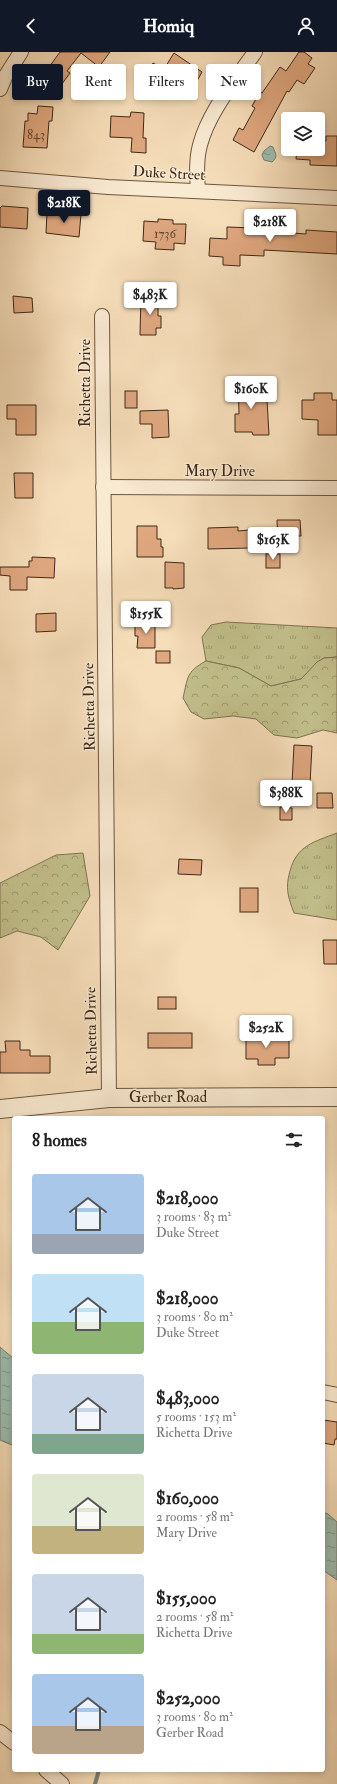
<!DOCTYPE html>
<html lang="en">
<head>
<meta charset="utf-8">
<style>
	body { margin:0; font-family:"IM FELL Double Pica",serif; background:#f6f6f6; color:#222; height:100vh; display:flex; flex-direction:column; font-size:15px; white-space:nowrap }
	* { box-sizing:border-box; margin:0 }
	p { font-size:13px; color:#767676 }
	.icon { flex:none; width:22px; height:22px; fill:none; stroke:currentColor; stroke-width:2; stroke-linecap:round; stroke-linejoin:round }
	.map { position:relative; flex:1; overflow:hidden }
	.side { position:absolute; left:12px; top:1064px; width:313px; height:656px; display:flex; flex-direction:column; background:#fff; border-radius:4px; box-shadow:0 2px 6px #0003 }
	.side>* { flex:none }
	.top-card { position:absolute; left:12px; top:12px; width:313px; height:36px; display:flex; gap:8px }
	.buttons { position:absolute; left:281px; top:60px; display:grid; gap:8px }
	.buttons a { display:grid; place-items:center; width:44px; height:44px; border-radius:4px; background:#fff; box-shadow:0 2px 6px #0003; font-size:20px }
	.price { position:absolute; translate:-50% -34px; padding:0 9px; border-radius:4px; background:#fff; color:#222; font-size:13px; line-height:26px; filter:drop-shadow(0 1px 2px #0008) }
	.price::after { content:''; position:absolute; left:50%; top:24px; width:12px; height:9px; margin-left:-6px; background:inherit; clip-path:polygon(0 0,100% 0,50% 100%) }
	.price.selected { background:#111827; color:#fff }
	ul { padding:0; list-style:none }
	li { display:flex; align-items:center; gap:12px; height:100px; padding:0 20px }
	li span { display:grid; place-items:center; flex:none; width:112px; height:80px; border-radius:4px; color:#555 }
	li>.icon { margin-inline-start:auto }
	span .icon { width:48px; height:48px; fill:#fffc; stroke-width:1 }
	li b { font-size:17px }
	h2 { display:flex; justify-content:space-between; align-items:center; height:48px; padding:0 20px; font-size:17px }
	.pill { padding:0 14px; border-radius:4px; background:#fff; box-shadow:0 2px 6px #0003; font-size:14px; line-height:36px }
	.pill.selected { background:#111827; color:#fff }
	header { display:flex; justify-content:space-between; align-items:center; height:52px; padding:0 20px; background:#111827; color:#fff; font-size:18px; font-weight:700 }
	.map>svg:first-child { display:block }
	.grass { fill:url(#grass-tufts); stroke:#807452 }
	.forest { fill:url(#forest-crowns); stroke:#807452 }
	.water { fill:url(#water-ripples); stroke:#778173 }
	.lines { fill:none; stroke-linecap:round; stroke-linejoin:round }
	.stream { stroke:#778173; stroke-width:4 }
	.building { fill:#e0a880; stroke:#3f2819 }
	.minor-casing { stroke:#6d5641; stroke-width:16 }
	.tertiary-casing { stroke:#6d5641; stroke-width:20 }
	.minor { stroke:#f9ead2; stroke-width:14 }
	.tertiary { stroke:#f9ead2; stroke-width:18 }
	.labels { text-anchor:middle; stroke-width:3; stroke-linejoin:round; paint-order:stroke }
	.number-label { font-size:13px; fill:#674833 }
	.street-label { font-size:15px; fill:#3f2819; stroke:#f9ead2 }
</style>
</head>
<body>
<header><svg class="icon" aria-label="back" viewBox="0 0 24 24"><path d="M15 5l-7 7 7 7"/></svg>Homiq<svg class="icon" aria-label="person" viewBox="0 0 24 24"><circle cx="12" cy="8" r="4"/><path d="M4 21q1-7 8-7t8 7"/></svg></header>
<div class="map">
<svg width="337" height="1732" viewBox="0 0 337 1732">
	<defs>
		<pattern id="grass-tufts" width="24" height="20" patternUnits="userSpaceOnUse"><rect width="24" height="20" fill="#c2c08c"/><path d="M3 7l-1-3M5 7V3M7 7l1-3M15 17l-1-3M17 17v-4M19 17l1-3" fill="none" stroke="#9f9c72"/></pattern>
		<pattern id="forest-crowns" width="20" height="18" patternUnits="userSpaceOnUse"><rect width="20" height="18" fill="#c2c08c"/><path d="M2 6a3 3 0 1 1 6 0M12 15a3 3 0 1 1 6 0" fill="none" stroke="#9f9c72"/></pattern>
		<pattern id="water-ripples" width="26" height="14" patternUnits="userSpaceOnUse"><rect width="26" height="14" fill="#9dbcaf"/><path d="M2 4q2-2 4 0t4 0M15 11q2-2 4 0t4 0" fill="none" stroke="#81998e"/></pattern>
	</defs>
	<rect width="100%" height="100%" fill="#f6deba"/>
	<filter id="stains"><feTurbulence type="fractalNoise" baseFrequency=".005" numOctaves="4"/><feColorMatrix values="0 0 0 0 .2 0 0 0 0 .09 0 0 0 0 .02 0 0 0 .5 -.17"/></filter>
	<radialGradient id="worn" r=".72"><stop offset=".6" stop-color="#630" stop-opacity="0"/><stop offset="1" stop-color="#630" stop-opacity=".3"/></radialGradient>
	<g class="grass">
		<path d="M226 570 337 576V605L324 606 318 610 301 627 271 634 239 616 206 609 202 585 211 573Z"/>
		<path d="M337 781V868L294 861C288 845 285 836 290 819 297 793 314 790 337 781Z"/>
	</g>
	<g class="forest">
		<path d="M337 605V681L323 678 297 686 274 683 256 667 233 664 204 667 191 660 183 646C188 625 186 620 206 609L239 616 271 634 301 627 317 610 324 606Z"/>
		<path d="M83 801 90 844 58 898 41 885 17 879 0 886V831L56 803Z"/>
	</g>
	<g class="water">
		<path d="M270 94 273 95C275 101 279 105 272 110L264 108 262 103 264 99Z"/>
		<path d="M0 1295 14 1307V1394L0 1388Z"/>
		<path d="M323 1460 328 1462 337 1470V1528L323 1518Z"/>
	</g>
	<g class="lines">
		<path class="stream" d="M95 1732 99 1718"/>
	</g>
	<g class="building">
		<path d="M60 0H110L99 15 81 1 67 19 70 21 53 44 39 33 46 24 44 22Z"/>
		<path d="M299 0H304L312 6 308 12 315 16 304 32 297 28 289 40 287 39 254 100 233 88 239 76 243 78 255 56 252 54 260 40 262 41 280 15 286 19Z"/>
		<path d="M174 1 202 20 194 34 183 26 175 38 147 20 153 11 164 17Z"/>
		<path d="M38 54 53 55 52 69H49L47 96 23 95 25 69H28V61L37 62Z"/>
		<path d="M131 60 144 61 143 86H146V101L131 100 132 86 110 85 111 64 130 65Z"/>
		<path d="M326 84H337V114L310 113V108L296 107 297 97H318V89H326Z"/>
		<path d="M2 154 28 156 27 177 0 175V156Z"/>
		<path d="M47 160 81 162 79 185 46 181Z"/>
		<path d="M158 167 173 168V172H186L185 192 174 191V198L155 197 156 190 143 189 144 169 158 170Z"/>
		<path d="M253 174 280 176V180L306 182V178L337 180V202L264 198V204L240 203V214L223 213V205L209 204 210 186 227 187V175L253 176Z"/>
		<path d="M13 244 32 246 33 260 14 261Z"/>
		<path d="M141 244H158V264H161V276H156V283H140Z"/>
		<path d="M238 325H255L256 348H267L269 383H253L252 380H235V362H239Z"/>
		<rect x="125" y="339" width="12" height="17"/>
		<path d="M314 341H332V348H337V383H318V368L302 367V348H314Z"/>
		<path d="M7 353H36V383H16V367H7Z"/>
		<path d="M168 358 169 385 152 386V372H140V359Z"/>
		<path d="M14 421H33V446H15Z"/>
		<path d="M277 468H300L301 484H289V491H278Z"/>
		<path d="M137 474H157V487H161V495H163V505H137Z"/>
		<path d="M238 475V479L250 478V496L208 497V476Z"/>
		<rect x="266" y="502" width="14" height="14"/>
		<path d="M32 505 55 506 54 526 27 525V538H10V524L0 523V515H29V509H32Z"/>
		<path d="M165 510 184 511V536L173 537V536H165Z"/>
		<path d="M56 561V579L36 580V562Z"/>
		<path d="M135 571H155V596H137L138 584H135Z"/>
		<rect x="156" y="599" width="14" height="12"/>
		<path d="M294 693 312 694 310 732H292Z"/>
		<path d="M317 741H332L333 756H317Z"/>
		<path d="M280 755 292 756V768H280Z"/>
		<path d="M179 807 202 808 201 823 178 822Z"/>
		<rect x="240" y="836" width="18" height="24"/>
		<path d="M323 888H337V912H324Z"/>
		<rect x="158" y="945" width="18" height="12"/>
		<path d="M249 978H261L260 987 289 988V1006H275V1013H258V1007H246V988H249Z"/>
		<rect x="148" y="981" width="44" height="15"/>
		<path d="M5 989H20V998H30V1004H50V1021H0V1000H6Z"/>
		<path d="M323 1368 337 1370V1387H335L334 1393 323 1391Z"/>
	</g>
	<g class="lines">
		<g class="minor-casing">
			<g id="minor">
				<path d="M0 37 5 25 21 0"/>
				<path d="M0 126 108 135 337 146"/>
				<path d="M198 139C197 124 196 108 200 93 209 59 235 29 255 0"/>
				<path d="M102 264 109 1046"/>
				<path d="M103 435 337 436"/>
				<path d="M323 1340 337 1343"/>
				<path d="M0 1680 14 1691"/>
				<path d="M46 1718 62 1732"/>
			</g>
		</g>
		<g class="tertiary-casing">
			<path id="tertiary" d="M0 1057 109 1046 337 1045"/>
		</g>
		<use href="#minor" class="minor"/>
		<use href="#tertiary" class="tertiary"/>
	</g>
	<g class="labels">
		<g class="number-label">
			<text x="36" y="87">843</text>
			<text x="165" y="186">1736</text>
		</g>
		<g class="street-label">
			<text transform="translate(169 121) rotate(3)" y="5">Duke Street</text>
			<text transform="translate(85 331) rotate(-90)" y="5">Richetta Drive</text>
			<text x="220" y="424">Mary Drive</text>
			<text transform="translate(89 655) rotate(-91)" y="5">Richetta Drive</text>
			<text transform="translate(91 979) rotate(-91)" y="5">Richetta Drive</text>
			<text x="168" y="1050">Gerber Road</text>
		</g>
	</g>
	<rect width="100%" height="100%" filter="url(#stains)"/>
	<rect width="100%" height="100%" fill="url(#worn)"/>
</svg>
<div class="buttons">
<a><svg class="icon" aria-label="layers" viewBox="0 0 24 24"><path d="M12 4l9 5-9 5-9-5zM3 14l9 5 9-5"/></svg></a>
</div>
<b class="price selected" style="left:64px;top:172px">$218K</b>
<b class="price" style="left:270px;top:191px">$218K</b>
<b class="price" style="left:150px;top:264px">$483K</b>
<b class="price" style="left:251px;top:358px">$160K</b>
<b class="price" style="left:273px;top:509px">$163K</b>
<b class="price" style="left:146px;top:583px">$155K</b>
<b class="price" style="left:286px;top:762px">$388K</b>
<b class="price" style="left:266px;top:997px">$252K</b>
<div class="top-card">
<a class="pill selected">Buy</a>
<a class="pill">Rent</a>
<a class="pill">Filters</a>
<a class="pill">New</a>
</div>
<section class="side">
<h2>8 homes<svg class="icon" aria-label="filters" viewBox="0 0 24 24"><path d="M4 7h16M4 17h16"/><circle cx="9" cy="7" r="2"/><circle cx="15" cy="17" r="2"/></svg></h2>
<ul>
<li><span style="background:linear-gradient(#a9c7e8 75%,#9aa5b1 0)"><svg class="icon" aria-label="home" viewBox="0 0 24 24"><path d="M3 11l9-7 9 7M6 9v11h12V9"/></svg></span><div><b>$218,000</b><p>3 rooms · 83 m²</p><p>Duke Street</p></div></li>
<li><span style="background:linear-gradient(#bfe0f5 60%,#8fb573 0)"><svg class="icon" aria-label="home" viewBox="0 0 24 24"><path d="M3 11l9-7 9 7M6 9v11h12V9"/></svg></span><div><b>$218,000</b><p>3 rooms · 80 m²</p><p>Duke Street</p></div></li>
<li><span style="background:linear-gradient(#c9d6e8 75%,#7fa58c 0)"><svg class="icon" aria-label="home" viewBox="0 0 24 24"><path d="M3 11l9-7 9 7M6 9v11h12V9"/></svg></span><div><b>$483,000</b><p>5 rooms · 153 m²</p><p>Richetta Drive</p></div></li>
<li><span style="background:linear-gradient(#dfe7d0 65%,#c2b280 0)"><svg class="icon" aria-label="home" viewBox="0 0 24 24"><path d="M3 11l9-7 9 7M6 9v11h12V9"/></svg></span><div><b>$160,000</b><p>2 rooms · 58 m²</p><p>Mary Drive</p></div></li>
<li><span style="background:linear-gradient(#c9d6e8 75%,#8fb573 0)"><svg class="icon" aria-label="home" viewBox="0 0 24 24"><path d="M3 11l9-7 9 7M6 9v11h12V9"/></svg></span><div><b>$155,000</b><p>2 rooms · 58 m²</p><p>Richetta Drive</p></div></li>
<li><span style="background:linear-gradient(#a9c7e8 65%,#b9a48a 0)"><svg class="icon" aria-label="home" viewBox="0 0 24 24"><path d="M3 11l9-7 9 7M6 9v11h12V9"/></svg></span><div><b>$252,000</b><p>3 rooms · 80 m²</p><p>Gerber Road</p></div></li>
</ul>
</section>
</div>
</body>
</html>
